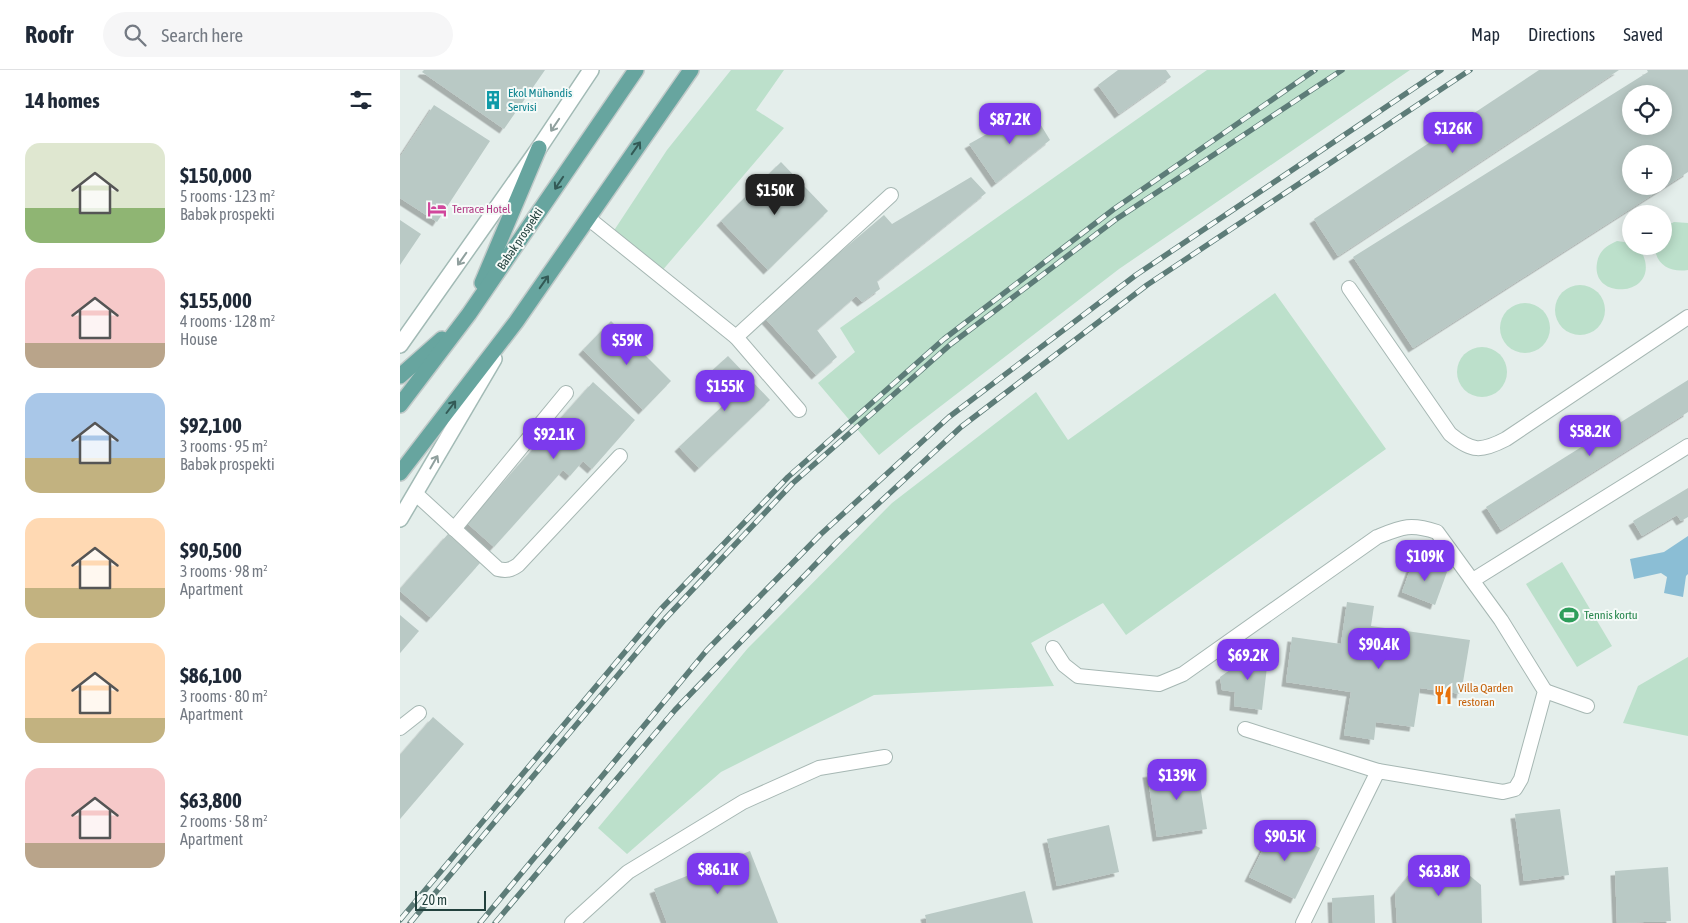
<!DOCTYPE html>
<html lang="en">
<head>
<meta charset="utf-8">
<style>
	body { margin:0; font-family:"Asap Condensed",sans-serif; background:#f6f6f7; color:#1f2937; height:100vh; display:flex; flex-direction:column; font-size:19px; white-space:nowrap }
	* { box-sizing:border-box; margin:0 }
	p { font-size:16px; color:#747a83 }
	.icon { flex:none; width:28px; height:28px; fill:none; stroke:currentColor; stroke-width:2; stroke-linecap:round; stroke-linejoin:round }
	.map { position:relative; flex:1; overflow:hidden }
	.drawer { display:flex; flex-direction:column; background:#fff; width:400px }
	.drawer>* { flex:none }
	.fabs { position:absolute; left:1222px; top:15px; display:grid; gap:10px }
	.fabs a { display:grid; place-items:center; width:50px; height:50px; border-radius:50%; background:#fff; box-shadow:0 2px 12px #0003; font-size:25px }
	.scale { position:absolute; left:15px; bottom:12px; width:71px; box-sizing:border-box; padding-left:5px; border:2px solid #22413d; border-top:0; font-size:14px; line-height:18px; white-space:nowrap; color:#22413d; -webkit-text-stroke:4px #f5faf8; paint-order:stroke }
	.price { position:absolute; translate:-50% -42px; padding:0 11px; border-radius:10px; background:#7c3aed; color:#fff; font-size:16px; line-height:32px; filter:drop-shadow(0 1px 2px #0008) }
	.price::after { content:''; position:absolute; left:50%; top:30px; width:15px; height:11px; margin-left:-8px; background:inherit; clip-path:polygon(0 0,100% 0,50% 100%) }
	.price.on { background:#222; color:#fff }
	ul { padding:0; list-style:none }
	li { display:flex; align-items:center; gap:15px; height:125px; padding:0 25px }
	li span { display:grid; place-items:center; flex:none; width:140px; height:100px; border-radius:15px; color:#555 }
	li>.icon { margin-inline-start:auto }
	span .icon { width:60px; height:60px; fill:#fffc; stroke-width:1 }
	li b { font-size:21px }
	h2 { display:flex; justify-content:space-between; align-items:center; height:60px; padding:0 25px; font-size:21px }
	header { display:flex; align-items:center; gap:30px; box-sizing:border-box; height:70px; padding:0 25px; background:#fff; border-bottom:1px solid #e0e1e3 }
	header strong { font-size:24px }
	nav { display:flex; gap:28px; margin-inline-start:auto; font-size:18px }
	.search { width:350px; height:45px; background:#f6f6f7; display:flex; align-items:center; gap:12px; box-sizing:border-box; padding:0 18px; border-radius:28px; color:#747a83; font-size:19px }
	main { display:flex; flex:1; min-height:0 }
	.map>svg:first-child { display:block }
	.green { fill:#bce0cb }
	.water { fill:#8bbed5 }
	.building { fill:#b9c9c5; fill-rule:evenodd; filter:url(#shadow) }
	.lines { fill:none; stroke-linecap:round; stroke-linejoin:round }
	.service-casing { stroke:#a6b7b3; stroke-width:16 }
	.secondary-casing { stroke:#a2bab5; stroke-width:18 }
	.primary-casing { stroke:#c1cac9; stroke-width:18 }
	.service { stroke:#fff; stroke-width:14 }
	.secondary { stroke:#fff; stroke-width:15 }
	.primary { stroke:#67a59f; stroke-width:15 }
	.rail-casing { stroke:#5d7c78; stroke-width:5.5 }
	.rail { stroke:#f5faf8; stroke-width:4; stroke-dasharray:11; stroke-linecap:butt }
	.oneway { stroke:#90a09e }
	.oneway2 { stroke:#335a56 }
	.labels { text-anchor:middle; stroke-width:4; stroke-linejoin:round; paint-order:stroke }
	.culture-label { font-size:12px; fill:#0d838f; stroke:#f5faf8; text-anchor:start }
	.hotel-label { font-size:12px; fill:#b23c85; stroke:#f5faf8; text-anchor:start }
	.street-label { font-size:12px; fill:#22413d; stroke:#f5faf8 }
	.leisure-label { font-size:12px; fill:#27864d; stroke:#f5faf8; text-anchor:start }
	.food-label { font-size:12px; fill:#c56008; stroke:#f5faf8; text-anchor:start }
</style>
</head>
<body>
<header>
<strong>Roofr</strong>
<div class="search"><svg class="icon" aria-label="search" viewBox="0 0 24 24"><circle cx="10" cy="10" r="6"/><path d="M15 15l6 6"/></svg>Search here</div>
<nav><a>Map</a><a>Directions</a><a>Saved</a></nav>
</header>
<main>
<section class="drawer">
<h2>14 homes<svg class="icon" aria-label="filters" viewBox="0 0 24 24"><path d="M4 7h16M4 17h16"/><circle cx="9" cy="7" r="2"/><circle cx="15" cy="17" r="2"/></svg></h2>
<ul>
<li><span style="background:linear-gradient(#dfe7d0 65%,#8fb573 0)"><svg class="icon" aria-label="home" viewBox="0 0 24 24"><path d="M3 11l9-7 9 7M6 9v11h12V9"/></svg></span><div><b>$150,000</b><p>5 rooms · 123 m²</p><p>Babək prospekti</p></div></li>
<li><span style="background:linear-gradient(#f6c9c9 75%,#b9a48a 0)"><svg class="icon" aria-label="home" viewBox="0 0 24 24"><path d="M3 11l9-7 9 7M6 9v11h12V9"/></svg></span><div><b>$155,000</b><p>4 rooms · 128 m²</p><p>House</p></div></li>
<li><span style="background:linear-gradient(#a9c7e8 65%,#c2b280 0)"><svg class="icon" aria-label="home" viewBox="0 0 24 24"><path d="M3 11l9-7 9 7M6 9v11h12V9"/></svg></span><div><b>$92,100</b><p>3 rooms · 95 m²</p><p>Babək prospekti</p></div></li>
<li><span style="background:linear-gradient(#ffd9b3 70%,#c2b280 0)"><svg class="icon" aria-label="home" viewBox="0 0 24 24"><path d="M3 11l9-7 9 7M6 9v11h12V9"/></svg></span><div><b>$90,500</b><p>3 rooms · 98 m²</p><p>Apartment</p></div></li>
<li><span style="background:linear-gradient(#ffd9b3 75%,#c2b280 0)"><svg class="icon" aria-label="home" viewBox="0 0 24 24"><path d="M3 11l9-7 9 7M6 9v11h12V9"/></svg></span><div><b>$86,100</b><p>3 rooms · 80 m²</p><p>Apartment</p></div></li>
<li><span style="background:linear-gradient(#f6c9c9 75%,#b9a48a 0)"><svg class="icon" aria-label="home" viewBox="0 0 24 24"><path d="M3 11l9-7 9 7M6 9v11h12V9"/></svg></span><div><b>$63,800</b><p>2 rooms · 58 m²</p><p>Apartment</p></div></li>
</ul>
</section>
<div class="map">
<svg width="1288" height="853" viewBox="0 0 1288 853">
	<defs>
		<filter id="shadow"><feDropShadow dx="-4.5" dy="4.5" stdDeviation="0" flood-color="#0004"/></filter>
	</defs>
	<rect width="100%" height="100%" fill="#e4eeeb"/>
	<g class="green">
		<path d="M331 0H384L356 40 384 58 261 202 213 162 267 80Z"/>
		<path d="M807 0H1010L719 199 511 359 479 385 418 313 455 282 440 258Z"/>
		<path d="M1274 152 1288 153V200C1271 203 1255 195 1255 176H1264V157Z"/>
		<path d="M1217 171 1231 173V176L1239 177C1269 226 1190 234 1197 193 1199 181 1206 176 1217 171Z"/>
		<circle cx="1180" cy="240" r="25"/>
		<path d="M875 223 986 379 726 565 703 533 631 573 654 616 474 625 321 702 227 784 198 758 348 578 492 433 636 322 668 370Z"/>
		<circle cx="1125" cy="258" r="25"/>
		<circle cx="1082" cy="302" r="25"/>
		<path d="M1162 492 1212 576 1177 597 1126 514Z"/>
		<path d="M1288 587V666L1223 653 1238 616Z"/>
	</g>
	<path class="water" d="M1288 466V504L1286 506 1283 527 1264 523 1267 507 1261 503 1234 509 1230 489 1264 482Z"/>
	<g class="building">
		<path d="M24 0H145L104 59 22 2Z"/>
		<path d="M718 0H766L771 7 719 44 698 15Z"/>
		<path d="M1139 0H1219L938 186 914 149Z"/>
		<path d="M1247 0H1288V102L1013 278 953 187 1248 2ZM1231 24H1264V56H1231ZM1231 84H1264V116H1231Z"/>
		<path d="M34 35 90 71 37 152 0 128V87Z"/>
		<path d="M631 39 650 70 596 113 569 74Z"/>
		<path d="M381 92 428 141 368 200 321 151Z"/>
		<path d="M571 107 586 123 477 211 480 219 462 232 456 226 417 260 437 287 416 305 364 247 484 145 492 154Z"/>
		<path d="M0 150 21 164 0 195Z"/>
		<path d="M211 251 271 311 243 340 183 280Z"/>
		<path d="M328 286 370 330 299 398 279 377 328 331 305 307Z"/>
		<path d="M1288 310V342L1101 460 1086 437Z"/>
		<path d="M193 312 235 350 192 399 183 391 170 406 163 400 94 477 67 453Z"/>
		<path d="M1288 418V447L1281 451 1277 445 1242 466 1233 451Z"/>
		<path d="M48 464 80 493 31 548 0 521V519Z"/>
		<path d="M1014 489 1047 502 1035 535 1002 522Z"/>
		<path d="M947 532 974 536 971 556 1070 570 1061 624 1020 618 1014 657 976 652 974 670 944 665 951 622 886 612 892 567 941 574Z"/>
		<path d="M0 545 19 561 0 583Z"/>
		<path d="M860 579 868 588 862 640 834 636 835 622 822 620 820 607Z"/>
		<path d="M33 647 64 674 0 749V685Z"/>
		<path d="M797 696 807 759 757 767 747 703Z"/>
		<path d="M1160 739 1169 805 1124 811 1115 744Z"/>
		<path d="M709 755 719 802 657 816 647 769Z"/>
		<path d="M875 755 920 778 895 829 849 807Z"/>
		<path d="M350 781 378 853H267L254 819Z"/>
		<path d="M1057 795 1081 815 1082 853H997L995 823 1016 797Z"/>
		<path d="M1268 797 1271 851 1217 853 1215 801Z"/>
		<path d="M625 821 633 853H527L525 845Z"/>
		<path d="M974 825 975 853H933L932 828Z"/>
	</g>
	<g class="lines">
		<g class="service-casing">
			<g id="service">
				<path d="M188 148 336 267 491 125"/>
				<path d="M949 218 1050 364C1072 382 1081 382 1106 369L1288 247"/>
				<path d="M336 267 399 340"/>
				<path d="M16 424 98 499C106 501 111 500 118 495L220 386"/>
				<path d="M54 459 166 323"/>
				<path d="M1073 510 1288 376"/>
				<path d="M653 578 664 595 678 606 759 614 783 604 977 467C1002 457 1010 453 1037 462L1101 550 1145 621 1121 709 1115 719 1103 722 978 701 903 853"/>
				<path d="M1145 621 1187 636"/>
				<path d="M0 658 19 643"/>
				<path d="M845 659 978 701"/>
				<path d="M172 853 228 802 343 732 419 698 485 687"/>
			</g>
		</g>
		<g class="secondary-casing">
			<g id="secondary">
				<path d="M0 275 139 78 191 0"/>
				<path d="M0 449 94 289"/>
			</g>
		</g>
		<g class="primary-casing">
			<g id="primary">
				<path d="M82 213 139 78"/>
				<path d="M0 306 42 269"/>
				<path d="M0 335 69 244 236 0"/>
				<path d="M0 403 116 252 291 0"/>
			</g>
		</g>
		<use href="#service" class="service"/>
		<use href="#secondary" class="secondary"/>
		<use href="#primary" class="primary"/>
		<g class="rail-casing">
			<g id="rail">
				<path d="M0 850 261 539 388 407 544 269 714 139 915 0"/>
				<path d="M10 853 265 549 393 413 551 274 715 150 942 0"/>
				<path d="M80 853 307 580 421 464 549 347 736 205 1041 0"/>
				<path d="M95 853 275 640 438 471 561 357 747 215 1070 0"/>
			</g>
		</g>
		<use href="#rail" class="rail"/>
	</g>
	<defs><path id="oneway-shaft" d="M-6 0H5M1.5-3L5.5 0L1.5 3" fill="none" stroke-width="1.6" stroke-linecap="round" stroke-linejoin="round" transform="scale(1.25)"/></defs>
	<g class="oneway">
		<use href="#oneway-shaft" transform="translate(155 55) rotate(124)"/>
		<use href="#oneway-shaft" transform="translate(62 189) rotate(125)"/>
		<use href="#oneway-shaft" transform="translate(34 392) rotate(-60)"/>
	</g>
	<g class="oneway2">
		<use href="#oneway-shaft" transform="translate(236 78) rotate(-55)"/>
		<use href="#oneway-shaft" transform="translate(159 113) rotate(124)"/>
		<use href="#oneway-shaft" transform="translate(144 212) rotate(-55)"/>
		<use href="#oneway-shaft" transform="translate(51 337) rotate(-53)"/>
	</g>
	<defs>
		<g id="building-bare" transform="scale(1.5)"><path d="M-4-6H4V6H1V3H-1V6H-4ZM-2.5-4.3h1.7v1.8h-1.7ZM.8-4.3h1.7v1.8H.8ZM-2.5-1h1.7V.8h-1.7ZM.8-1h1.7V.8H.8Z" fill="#0f9aa8" stroke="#f5faf8" stroke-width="2.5" paint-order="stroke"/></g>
		<g id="hotel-bare" transform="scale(1.5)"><path d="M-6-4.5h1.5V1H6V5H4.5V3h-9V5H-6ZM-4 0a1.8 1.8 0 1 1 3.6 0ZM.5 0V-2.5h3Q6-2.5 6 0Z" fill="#d1479c" stroke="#f5faf8" stroke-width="2.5" paint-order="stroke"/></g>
		<g id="stadium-bare" transform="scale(1.5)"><path d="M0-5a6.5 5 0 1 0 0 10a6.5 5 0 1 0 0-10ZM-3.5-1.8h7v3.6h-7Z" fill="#2e9e5b" stroke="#f5faf8" stroke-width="2.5" paint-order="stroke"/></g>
		<g id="restaurant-bare" transform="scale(1.5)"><path d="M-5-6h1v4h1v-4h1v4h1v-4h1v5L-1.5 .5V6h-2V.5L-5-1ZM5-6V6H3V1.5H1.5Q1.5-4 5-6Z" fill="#e8710a" stroke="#f5faf8" stroke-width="2.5" paint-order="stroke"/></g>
	</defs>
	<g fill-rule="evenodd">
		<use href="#building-bare" x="93" y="30"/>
		<use href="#hotel-bare" x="37" y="139"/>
		<use href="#stadium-bare" x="1169" y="545"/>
		<use href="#restaurant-bare" x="1043" y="625"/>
	</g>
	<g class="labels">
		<g class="culture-label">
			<text x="108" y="27">Ekol Mühəndis<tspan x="108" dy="14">Servisi</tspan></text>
		</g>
		<g class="hotel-label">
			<text x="52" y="143">Terrace Hotel</text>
		</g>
		<g class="street-label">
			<text transform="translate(120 169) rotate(-56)" y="4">Babək prospekti</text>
		</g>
		<g class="leisure-label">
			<text x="1184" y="549">Tennis kortu</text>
		</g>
		<g class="food-label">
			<text x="1058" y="622">Villa Qarden<tspan x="1058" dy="14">restoran</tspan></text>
		</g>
	</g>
</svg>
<div class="fabs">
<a><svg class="icon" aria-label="locate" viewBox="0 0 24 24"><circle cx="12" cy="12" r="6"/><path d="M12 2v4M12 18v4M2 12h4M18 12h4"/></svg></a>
<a>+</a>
<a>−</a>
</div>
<div class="scale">20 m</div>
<b class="price" style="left:610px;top:75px">$87.2K</b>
<b class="price" style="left:1053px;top:84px">$126K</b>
<b class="price on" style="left:375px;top:146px">$150K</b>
<b class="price" style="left:227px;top:296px">$59K</b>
<b class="price" style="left:325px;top:342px">$155K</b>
<b class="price" style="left:1190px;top:387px">$58.2K</b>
<b class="price" style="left:154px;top:390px">$92.1K</b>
<b class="price" style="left:1025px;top:512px">$109K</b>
<b class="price" style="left:979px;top:600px">$90.4K</b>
<b class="price" style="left:848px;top:611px">$69.2K</b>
<b class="price" style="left:777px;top:731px">$139K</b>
<b class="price" style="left:885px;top:792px">$90.5K</b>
<b class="price" style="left:318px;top:825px">$86.1K</b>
<b class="price" style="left:1039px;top:827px">$63.8K</b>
</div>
</main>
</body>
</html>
